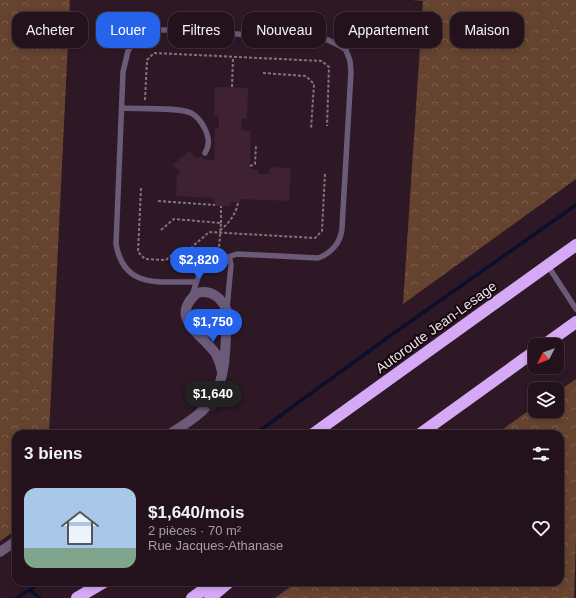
<!DOCTYPE html>
<html lang="fr">
<head>
<meta charset="utf-8">
<style>
	body { margin:0; font-family:Helvetica,sans-serif; background:#2b1b25; color:#f1f3f6; height:100vh; display:flex; flex-direction:column; font-size:15px; white-space:nowrap }
	* { box-sizing:border-box; margin:0 }
	p { font-size:13px; color:#a39ea3 }
	.icon { flex:none; width:22px; height:22px; fill:none; stroke:currentColor; stroke-width:2; stroke-linecap:round; stroke-linejoin:round }
	.map { position:relative; flex:1; overflow:hidden }
	.panel { position:absolute; left:12px; top:430px; width:552px; height:156px; display:flex; flex-direction:column; background:#23121c; border-radius:12px; box-shadow:0 2px 6px #0003,0 0 0 1px #40323b }
	.panel>* { flex:none }
	.top-card { position:absolute; left:12px; top:12px; width:552px; height:36px; display:flex; gap:8px }
	.needle { width:26px; rotate:228deg }
	.controls { position:absolute; left:528px; top:338px; display:grid; gap:8px }
	.controls a { display:grid; place-items:center; width:36px; height:36px; border-radius:8px; background:#23121c; box-shadow:0 2px 6px #0003,0 0 0 1px #40323b; font-size:20px }
	.price { position:absolute; translate:-50% -34px; padding:0 9px; border-radius:14px; background:#2563eb; color:#fff; font-size:13px; line-height:26px; filter:drop-shadow(0 1px 2px #0008) }
	.price::after { content:''; position:absolute; left:50%; top:24px; width:12px; height:9px; margin-left:-6px; background:inherit; clip-path:polygon(0 0,100% 0,50% 100%) }
	.price.active { background:#222; color:#fff }
	ul { padding:0; list-style:none }
	li { display:flex; align-items:center; gap:12px; height:100px; padding:0 12px }
	li span { display:grid; place-items:center; flex:none; width:112px; height:80px; border-radius:12px; color:#555 }
	li>.icon { margin-inline-start:auto }
	span .icon { width:48px; height:48px; fill:#fffc; stroke-width:1 }
	li b { font-size:17px }
	h2 { display:flex; justify-content:space-between; align-items:center; height:48px; padding:0 12px; font-size:17px }
	.tag { padding:0 14px; border-radius:12px; background:#23121c; box-shadow:0 2px 6px #0003,0 0 0 1px #40323b; font-size:14px; line-height:36px }
	.tag.active { background:#2563eb; color:#fff }
	.map>svg:first-child { display:block }
	.built { fill:#3e2132 }
	.forest { fill:url(#forest-crowns) }
	.lines { fill:none; stroke-linecap:round; stroke-linejoin:round }
	.stream { stroke:#0c0e2a; stroke-width:3.5 }
	.path { stroke:#86727e; stroke-width:2; stroke-dasharray:3 2; stroke-linecap:butt }
	.service { stroke:#6c5a79; stroke-width:5.5 }
	.minor { stroke:#6c5a79; stroke-width:10 }
	.motorway { stroke:#d6a9f7; stroke-width:12 }
	.labels { text-anchor:middle; stroke-width:4; stroke-linejoin:round; paint-order:stroke }
	.street-label { font-size:14px; fill:#f1e1e9; stroke:#11070d }
</style>
</head>
<body>
<div class="map">
<svg width="576" height="598" viewBox="0 0 576 598">
	<defs>
		<pattern id="forest-crowns" width="20" height="18" patternUnits="userSpaceOnUse"><rect width="20" height="18" fill="#65432e"/><path d="M2 6a3 3 0 1 1 6 0M12 15a3 3 0 1 1 6 0" fill="none" stroke="#7c5e4c"/></pattern>
	</defs>
	<rect width="100%" height="100%" fill="#2f1826"/>
	<path class="built" d="M215 87 248 88 247 119 242 118 241 130 251 131 250 169 258 170 259 174H269L270 167 291 168 289 201 241 199V202H231V206H215V198L176 196 177 176 180 172 173 165 189 151 197 159 201 156 205 160H214L215 128H219V117L214 116Z"/>
	<g class="forest">
		<path d="M0 0H70L49 434H16V530L0 541Z"/>
		<path d="M412 0H576V179L403 304 423 1Z"/>
		<path d="M576 379V539L574 598H275L297 582H560V434H496L535 406V411H557V392Z"/>
	</g>
	<g class="lines">
		<g class="stream">
			<path d="M255 434 394 333 576 205"/>
			<path d="M30 590 40 598"/>
			<path d="M17 598 41 582"/>
		</g>
		<g class="path">
			<path d="M263 73 306 76 314 84 311 129"/>
			<path d="M232 87 233 57"/>
			<path d="M145 100 147 60 154 53 322 61 329 67 327 126"/>
			<path d="M250 166 255 164 256 145"/>
			<path d="M141 188 138 252 145 259 166 260 178 250"/>
			<path d="M158 201 215 205"/>
			<path d="M221 223V206"/>
			<path d="M161 230 174 219 221 223 219 248"/>
			<path d="M220 230C229 224 237 212 238 202"/>
			<path d="M183 255 209 232 315 238 322 231 325 173"/>
		</g>
		<g class="service">
			<path d="M122 108C138 109 178 107 191 113 197 116 202 123 205 129 209 138 210 144 205 153"/>
			<path d="M548 266 576 309"/>
			<path d="M196 282C160 281 124 290 116 244L123 72 128 51 136 39 145 34 156 30H178L328 40 340 46 346 50 350 61 351 72 342 228C341 242 332 253 318 258L237 254 228 257"/>
			<path d="M192 296C197 280 203 254 224 255L230 260 231 265 227 308"/>
		</g>
		<g class="minor">
			<path d="M195 330C207 338 219 329 226 319"/>
			<path d="M170 434C185 424 203 414 213 398 228 374 225 338 227 311 222 298 211 289 197 293 168 318 202 334 216 354 219 360 221 366 222 372"/>
			<path d="M0 552 16 541"/>
		</g>
		<g class="motorway">
			<path d="M544 345 576 322"/>
			<path d="M313 434 576 245"/>
			<path d="M420 434 535 351"/>
			<path d="M77 598 104 582"/>
			<path d="M192 598 214 582"/>
			<path d="M210 598 229 582"/>
		</g>
	</g>
	<g class="labels">
		<g class="street-label">
			<text transform="translate(436 327) rotate(-36)" y="5">Autoroute Jean-Lesage</text>
		</g>
	</g>
</svg>
<div class="controls">
<a><svg class="needle" viewBox="-14 -14 28 28"><path d="M0-13l5 13h-10z" fill="#e53935"/><path d="M0 13l5-13h-10z" fill="#a39ea3"/></svg></a>
<a><svg class="icon" aria-label="layers" viewBox="0 0 24 24"><path d="M12 4l9 5-9 5-9-5zM3 14l9 5 9-5"/></svg></a>
</div>
<b class="price" style="left:199px;top:281px">$2,820</b>
<b class="price" style="left:213px;top:343px">$1,750</b>
<b class="price active" style="left:213px;top:415px">$1,640</b>
<div class="top-card">
<a class="tag">Acheter</a>
<a class="tag active">Louer</a>
<a class="tag">Filtres</a>
<a class="tag">Nouveau</a>
<a class="tag">Appartement</a>
<a class="tag">Maison</a>
</div>
<section class="panel">
<h2>3 biens<svg class="icon" aria-label="filters" viewBox="0 0 24 24"><path d="M4 7h16M4 17h16"/><circle cx="9" cy="7" r="2"/><circle cx="15" cy="17" r="2"/></svg></h2>
<ul>
<li><span style="background:linear-gradient(#a9c7e8 75%,#7fa58c 0)"><svg class="icon" aria-label="home" viewBox="0 0 24 24"><path d="M3 11l9-7 9 7M6 9v11h12V9"/></svg></span><div><b>$1,640/mois</b><p>2 pièces · 70 m²</p><p>Rue Jacques-Athanase</p></div><svg class="icon" aria-label="heart" viewBox="0 0 24 24"><path d="M12 20l-8-8c-3-5 5-10 8-4 3-6 11-1 8 4z"/></svg></li>
</ul>
</section>
</div>
</body>
</html>
